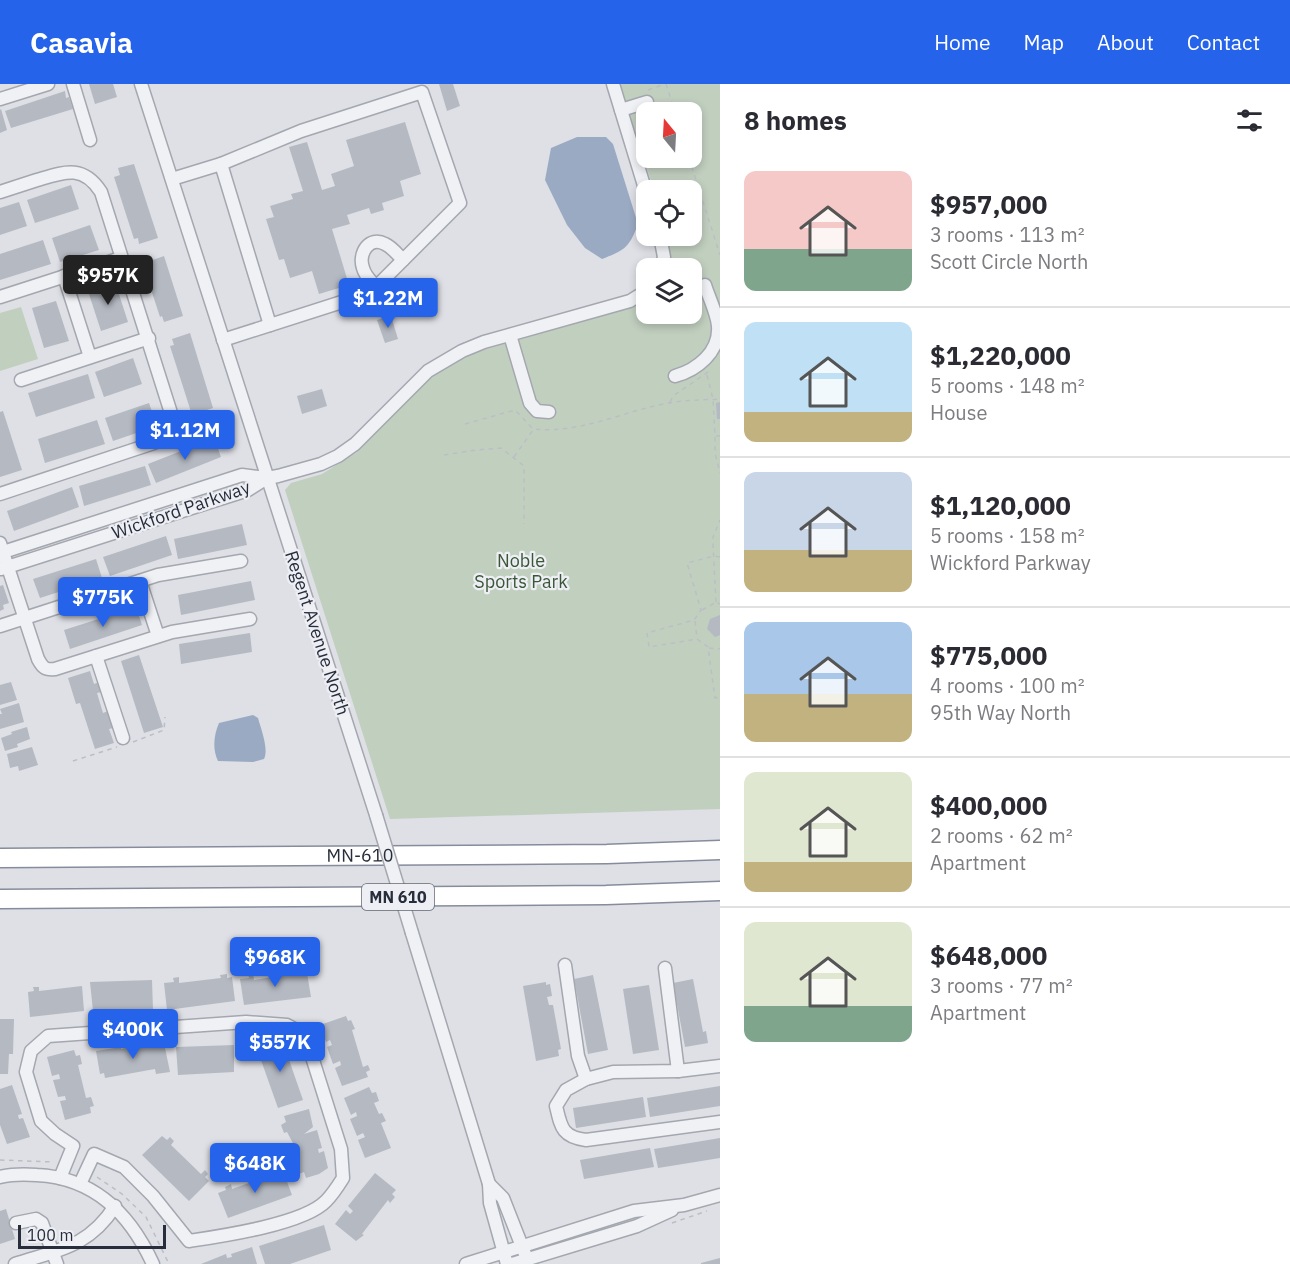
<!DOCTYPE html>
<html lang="en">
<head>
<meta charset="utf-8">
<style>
	body { margin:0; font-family:"IBM Plex Sans",sans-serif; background:#f2f2f3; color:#2b2b33; height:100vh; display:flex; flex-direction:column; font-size:22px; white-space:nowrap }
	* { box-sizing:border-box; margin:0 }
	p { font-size:20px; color:#7c7c81 }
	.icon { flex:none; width:33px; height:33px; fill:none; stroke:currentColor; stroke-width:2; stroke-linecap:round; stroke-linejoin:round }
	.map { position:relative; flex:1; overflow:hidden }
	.side { display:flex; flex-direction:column; background:#fff; width:570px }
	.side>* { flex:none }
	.needle { width:39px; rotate:342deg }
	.buttons { position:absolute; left:636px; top:18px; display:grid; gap:12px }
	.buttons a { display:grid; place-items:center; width:66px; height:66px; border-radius:12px; background:#fff; box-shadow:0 3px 9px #0003; font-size:30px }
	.scale { position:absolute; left:18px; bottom:15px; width:148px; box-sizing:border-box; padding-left:6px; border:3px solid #282d3b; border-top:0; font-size:16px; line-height:21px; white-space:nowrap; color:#282d3b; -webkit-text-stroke:4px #edeff4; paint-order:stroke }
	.price { position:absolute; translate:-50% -51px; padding:0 14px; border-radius:6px; background:#2563eb; color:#fff; font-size:20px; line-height:39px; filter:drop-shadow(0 2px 3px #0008) }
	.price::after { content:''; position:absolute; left:50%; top:36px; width:18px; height:14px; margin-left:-9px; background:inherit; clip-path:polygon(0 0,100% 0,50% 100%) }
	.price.current { background:#222; color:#fff }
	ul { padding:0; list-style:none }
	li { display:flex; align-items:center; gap:18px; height:150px; padding:0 24px }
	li+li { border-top:2px solid #e1e1e2 }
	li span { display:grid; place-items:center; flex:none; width:168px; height:120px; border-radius:12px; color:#555 }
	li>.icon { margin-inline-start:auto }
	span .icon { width:72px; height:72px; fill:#fffc; stroke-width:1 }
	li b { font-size:26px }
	h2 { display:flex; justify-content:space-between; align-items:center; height:72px; padding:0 24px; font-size:26px }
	header { display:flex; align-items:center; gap:36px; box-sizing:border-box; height:84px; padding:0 30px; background:#2563eb; color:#fff }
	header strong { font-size:28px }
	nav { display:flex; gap:33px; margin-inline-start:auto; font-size:21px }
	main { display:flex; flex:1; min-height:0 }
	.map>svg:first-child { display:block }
	.green { fill:#c1cfbf; fill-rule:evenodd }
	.water { fill:#9baac3 }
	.building { fill:#b5b9c2 }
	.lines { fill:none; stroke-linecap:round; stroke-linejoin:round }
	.minor-casing { stroke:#a4a7af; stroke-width:15 }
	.highway-casing { stroke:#868c9b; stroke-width:21 }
	.path { stroke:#bcbec5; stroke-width:1.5; stroke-dasharray:4.5 4.5; stroke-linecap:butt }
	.minor { stroke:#f0f1f5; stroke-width:12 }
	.highway { stroke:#fff; stroke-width:18 }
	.minor-bridge-casing { stroke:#a4a7af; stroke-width:15; stroke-linecap:butt }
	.minor-bridge { stroke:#f0f1f5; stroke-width:12 }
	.labels { text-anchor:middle; stroke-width:4.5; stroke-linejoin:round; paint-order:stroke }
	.shield { fill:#edeff4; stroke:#636772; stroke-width:1.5 }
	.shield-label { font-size:16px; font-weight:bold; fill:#282d3b }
	.street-label { font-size:18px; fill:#282d3b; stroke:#edeff4 }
	.park-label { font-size:18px; fill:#395637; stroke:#edeff4 }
</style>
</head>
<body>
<header>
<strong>Casavia</strong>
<nav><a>Home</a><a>Map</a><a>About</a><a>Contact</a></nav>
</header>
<main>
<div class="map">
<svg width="720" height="1180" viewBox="0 0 720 1180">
	<rect width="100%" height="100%" fill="#dee0e6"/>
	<g class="green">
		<path d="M619 0H720V725L390 735 285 406 291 399 322 390 356 369 420 303 445 283 477 268 637 221 646 215V230H692V184H668L670 174 668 152H692V106H654ZM646 28H692V74H646Z"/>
		<path d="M21 223 38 275 0 287V229Z"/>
	</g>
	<g class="water">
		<path d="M577 53H606L613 60 638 140C629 164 625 166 602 175L585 164 567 141 545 96 551 64Z"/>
		<path d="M253 631 258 634C261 645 269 665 264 675L253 678 218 677C212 665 214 650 219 639Z"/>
	</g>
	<g class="building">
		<path d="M89 0H113L117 13 95 20Z"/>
		<path d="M439 0H453L460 22 447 27Z"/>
		<path d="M65 7 66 14 69 13 73 25 11 44 5 27Z"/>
		<path d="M1 25 7 46 0 49V26Z"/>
		<path d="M405 38 421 90 400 97 404 112 382 119 384 126 371 130 369 124 347 131 350 140 332 145 349 201 319 210 312 187 290 194 284 175 279 176 266 135 274 133 270 122 293 115 291 110 303 107 289 63 307 58 322 106 335 102 331 90 354 82 346 56Z"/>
		<path d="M134 80 158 154 139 160 138 154 134 155 114 93 120 91 118 84Z"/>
		<path d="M71 101 79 125 35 139 27 116Z"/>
		<path d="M19 118 27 142 0 151V124Z"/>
		<path d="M90 141 99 166 60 178 52 154Z"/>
		<path d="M43 156 51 180 0 196V170Z"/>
		<path d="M164 172 183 232 164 238 162 232 160 233 144 184 148 183 147 178Z"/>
		<path d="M115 198 128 238 101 247 88 207Z"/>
		<path d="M56 217 69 257 44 264 32 224Z"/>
		<path d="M391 232 398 255 385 259 377 236Z"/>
		<path d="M190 249 213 324 192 331 170 262 174 261 172 255Z"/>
		<path d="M133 274 142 300 104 313 95 288Z"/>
		<path d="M88 290 95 314 36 333 28 309Z"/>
		<path d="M322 305 327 322 302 330 297 312Z"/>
		<path d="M720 318V335H717L716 319Z"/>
		<path d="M149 319 157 342 113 357 105 334Z"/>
		<path d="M3 327 22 386 0 393V328Z"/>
		<path d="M97 336 105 360 45 379 38 355Z"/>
		<path d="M214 354 221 373 156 399 148 380Z"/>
		<path d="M145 382 151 401 84 422 79 402Z"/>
		<path d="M72 403 79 423 14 447 7 427Z"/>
		<path d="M242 440 247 461 178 475 174 455Z"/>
		<path d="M166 452 172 471 110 492 103 473Z"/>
		<path d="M96 475 102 494 40 514 33 495Z"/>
		<path d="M251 497 255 516 181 531 178 511Z"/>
		<path d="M3 501 9 519 3 521 4 525 0 527V502Z"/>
		<path d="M136 523 142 541 70 565 64 546Z"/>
		<path d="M720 531V551L715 553 707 545 710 535Z"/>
		<path d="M250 549 252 568 181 580 179 560Z"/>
		<path d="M139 571 163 643 144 649 121 577Z"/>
		<path d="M90 587 94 600 99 598 102 608 97 609 103 629 108 627 113 644 109 645 114 659 95 665 80 619 76 620 68 594Z"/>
		<path d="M11 598 17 616 0 621V601Z"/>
		<path d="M19 619 24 638 0 645V630H2L0 625Z"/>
		<path d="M27 643 30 655 17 660 18 663 5 667 1 654 12 650 11 648Z"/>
		<path d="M32 663 38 681 19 687 18 682 10 684 7 670Z"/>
		<path d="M301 885 302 890 307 889 311 913 244 921 240 895 249 894 248 890 253 889 254 896 292 890V887Z"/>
		<path d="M227 890V894L232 893 235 917 167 926 164 899 174 898 173 894 179 893V899L221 894 220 891Z"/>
		<path d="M593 891 608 966 588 970 574 895Z"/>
		<path d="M693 895 703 948 706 947 708 959 685 963 673 899Z"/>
		<path d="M152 896 153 926 93 927 90 898Z"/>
		<path d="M546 898V901L550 900 552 912 547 913 549 921H553L561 965 558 966 559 972 536 977 523 902Z"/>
		<path d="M649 901 659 966 633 970 623 905Z"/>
		<path d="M82 902 84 927 30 933 28 908 34 907 33 903H39V907Z"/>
		<path d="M346 932 348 937 351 936 355 945 352 946 363 983 368 981 370 986 366 988 368 993 342 1002 335 984 341 981 340 977 333 980 327 963 332 961 330 956 326 958 320 941Z"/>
		<path d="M0 935H14L13 970H9L8 990H0Z"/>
		<path d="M281 953 303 1016 278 1024 256 962Z"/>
		<path d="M164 959 170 988 156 990 155 985 105 994 104 989 100 990 96 967 121 963V965L141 961V964Z"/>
		<path d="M234 961V988L178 991 176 963Z"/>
		<path d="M74 966 76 972 80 971 82 980 78 981 86 1014 91 1013 94 1022 90 1023 91 1029 65 1036 60 1017 66 1016 65 1012 58 1013 53 996 60 995 59 990 52 992 47 973Z"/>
		<path d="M12 1001 22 1030 18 1031 19 1035 23 1034 30 1053 7 1060 0 1041V1005Z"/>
		<path d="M720 1002V1022L650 1033 647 1014Z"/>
		<path d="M369 1003 372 1009 376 1008 379 1017 374 1019 379 1030 382 1029 386 1037 381 1039 391 1064 365 1074 358 1056 365 1053 363 1049 357 1052 350 1035 357 1032 356 1028 351 1031 344 1014Z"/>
		<path d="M643 1013 646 1033 576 1044 573 1024Z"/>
		<path d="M309 1025 313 1043 304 1050 317 1046 322 1064 318 1065 319 1069 324 1067 328 1084 319 1090 306 1094 304 1088 299 1090 292 1064 295 1063 287 1048 284 1049 281 1041 286 1038 284 1032Z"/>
		<path d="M162 1052 167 1056 170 1053 174 1057 171 1061 201 1090 205 1086 208 1090 205 1093 209 1097 189 1117 142 1071Z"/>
		<path d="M720 1054V1074L658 1084 654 1065Z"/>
		<path d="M650 1064 654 1083 584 1095 580 1076Z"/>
		<path d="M283 1087 292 1111 228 1134 218 1109 226 1106 225 1103 231 1100 232 1105Z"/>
		<path d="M375 1089 396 1106 392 1110 395 1113 390 1119 388 1116 362 1150 364 1151 356 1157 335 1140 346 1126 350 1130 353 1127 348 1122Z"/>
		<path d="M6 1125 15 1155 0 1160V1127Z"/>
		<path d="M324 1141 331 1166 290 1180H265L259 1162Z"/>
		<path d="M252 1163 257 1180H201L226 1170 227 1174 232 1173 231 1170Z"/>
		<path d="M720 1174V1180H701V1179Z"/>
	</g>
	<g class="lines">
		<g class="minor-casing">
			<g id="minor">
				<path d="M73 0 90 56"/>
				<path d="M141 0 376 731"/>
				<path d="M613 0 646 108"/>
				<path d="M0 15 48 0"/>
				<path d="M621 26 647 18"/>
				<path d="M221 80 270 241"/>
				<path d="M172 95 221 80 301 47 422 8 460 119 370 209 223 256"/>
				<path d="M0 108C12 104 25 100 37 96 64 88 83 80 101 108L171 329C171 343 165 350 154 359L0 410"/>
				<path d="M660 152 664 173 661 184"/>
				<path d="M64 192 90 273"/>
				<path d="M376 203C371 197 365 192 363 184 358 170 369 151 385 160 392 163 398 171 403 176"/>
				<path d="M0 213 121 174"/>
				<path d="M510 251 530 319 537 327 549 328"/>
				<path d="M675 292C697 286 720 268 718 242 717 229 709 214 705 201"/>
				<path d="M21 296 149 254"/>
				<path d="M0 459 38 575C43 584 45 586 55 585L172 548 250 535"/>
				<path d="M0 469 242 391 267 394 278 392 321 380 338 372 355 360 428 287 462 267 484 258 630 217 646 207"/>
				<path d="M1 485 248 406 267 394"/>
				<path d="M140 497 158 552"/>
				<path d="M0 542 158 491 241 477"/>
				<path d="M96 572 123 654"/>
				<path d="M412 849 489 1100 490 1119 507 1180"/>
				<path d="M565 881 578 972 586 995"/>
				<path d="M665 884 678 987"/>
				<path d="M720 982 678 987 613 988 586 995 566 1006 556 1022C561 1043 562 1053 586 1056L720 1038"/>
				<path d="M0 1093C12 1090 25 1090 37 1091 95 1094 130 1130 153 1180"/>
				<path d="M60 1094 73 1062 55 1050 41 1037 26 988 31 967 48 952 246 938 287 941 302 949 312 973 341 1065 343 1094C338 1102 333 1110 326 1117 304 1140 222 1152 189 1157L153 1112 124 1083 94 1070 80 1100"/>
				<path d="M489 1100 503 1114 525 1170"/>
				<path d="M16 1139 36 1135 42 1139 57 1180"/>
				<path d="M15 1180C58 1166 89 1163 115 1122"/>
				<path d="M466 1180 634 1127 684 1121 720 1111"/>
				<path d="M512 1180 637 1142 672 1126"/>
			</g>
		</g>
		<g class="highway-casing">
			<g id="highway">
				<path id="s1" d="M0 774 607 770 720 766"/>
				<path d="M0 815 606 811 720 807"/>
			</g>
		</g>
		<g class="path">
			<path d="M666 0 675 28"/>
			<path d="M648 6 665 0"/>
			<path d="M655 26 671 21"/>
			<path d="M689 74 720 171"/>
			<path d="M707 291 713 315 715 352H720"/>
			<path d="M670 318 673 312 711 286"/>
			<path d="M465 340 515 326 533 345C581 350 623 327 669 319 685 316 703 316 720 315"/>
			<path d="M715 353V369L720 389"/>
			<path d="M444 371 476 366 501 364 524 382V440"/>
			<path d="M514 373 533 346"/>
			<path d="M720 473 714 472 687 479 701 526 694 536 647 549 649 563 697 555 708 563 715 614 720 613"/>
			<path d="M716 518 713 460V453L720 436"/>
			<path d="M702 526 716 518 720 520"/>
			<path d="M695 537 697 555"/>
			<path d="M709 564 720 565"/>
			<path d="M133 658 164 646 165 633"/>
			<path d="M73 677 117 663"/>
			<path d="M0 1076 53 1078"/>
			<path d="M97 1093 122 1110 146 1133 169 1180"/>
			<path d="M672 1139 707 1127"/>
		</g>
		<use href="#minor" class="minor"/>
		<use href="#highway" class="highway"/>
		<g class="minor-bridge-casing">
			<path id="minor-bridge" d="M376 731 412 849"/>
		</g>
		<use href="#minor-bridge" class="minor-bridge"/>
	</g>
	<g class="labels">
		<rect class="shield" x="362" y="800" width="72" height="26" rx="4.5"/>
		<g class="shield-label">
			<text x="398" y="819">MN 610</text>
		</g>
		<g class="street-label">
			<text transform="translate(181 426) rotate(-19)" y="6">Wickford Parkway</text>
			<text transform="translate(317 549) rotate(72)" y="6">Regent Avenue North</text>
			<text dy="6" stroke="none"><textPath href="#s1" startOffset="360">MN-610</textPath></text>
		</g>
		<g class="park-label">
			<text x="521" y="483">Noble<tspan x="521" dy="21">Sports Park</tspan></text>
		</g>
	</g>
</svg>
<div class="buttons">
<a><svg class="needle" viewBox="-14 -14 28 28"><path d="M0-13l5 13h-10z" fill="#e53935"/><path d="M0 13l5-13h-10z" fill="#7c7c81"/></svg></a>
<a><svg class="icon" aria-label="locate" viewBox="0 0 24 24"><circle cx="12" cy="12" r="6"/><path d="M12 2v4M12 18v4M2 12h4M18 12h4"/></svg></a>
<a><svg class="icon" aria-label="layers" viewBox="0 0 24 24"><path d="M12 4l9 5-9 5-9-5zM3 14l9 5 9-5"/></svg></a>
</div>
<div class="scale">100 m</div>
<b class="price current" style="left:108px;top:222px">$957K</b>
<b class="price" style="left:388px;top:245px">$1.22M</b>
<b class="price" style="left:185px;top:377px">$1.12M</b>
<b class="price" style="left:103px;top:544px">$775K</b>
<b class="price" style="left:275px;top:904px">$968K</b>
<b class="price" style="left:133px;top:976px">$400K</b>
<b class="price" style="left:280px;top:989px">$557K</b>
<b class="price" style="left:255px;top:1110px">$648K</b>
</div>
<section class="side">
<h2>8 homes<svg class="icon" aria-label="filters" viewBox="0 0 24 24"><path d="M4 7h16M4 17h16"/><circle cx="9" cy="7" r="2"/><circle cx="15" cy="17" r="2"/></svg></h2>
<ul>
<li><span style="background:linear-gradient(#f6c9c9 65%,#7fa58c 0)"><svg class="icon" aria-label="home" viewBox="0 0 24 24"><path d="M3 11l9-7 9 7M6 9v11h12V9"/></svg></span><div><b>$957,000</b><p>3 rooms · 113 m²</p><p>Scott Circle North</p></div></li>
<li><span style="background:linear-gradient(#bfe0f5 75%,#c2b280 0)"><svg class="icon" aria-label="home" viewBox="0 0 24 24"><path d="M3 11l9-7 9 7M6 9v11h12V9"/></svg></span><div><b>$1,220,000</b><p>5 rooms · 148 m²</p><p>House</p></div></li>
<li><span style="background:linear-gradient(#c9d6e8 65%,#c2b280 0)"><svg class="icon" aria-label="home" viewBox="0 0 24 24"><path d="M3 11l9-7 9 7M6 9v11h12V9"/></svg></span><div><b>$1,120,000</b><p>5 rooms · 158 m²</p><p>Wickford Parkway</p></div></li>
<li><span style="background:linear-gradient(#a9c7e8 60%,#c2b280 0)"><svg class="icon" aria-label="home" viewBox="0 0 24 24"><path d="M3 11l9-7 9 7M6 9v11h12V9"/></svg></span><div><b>$775,000</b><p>4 rooms · 100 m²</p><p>95th Way North</p></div></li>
<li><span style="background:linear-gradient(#dfe7d0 75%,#c2b280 0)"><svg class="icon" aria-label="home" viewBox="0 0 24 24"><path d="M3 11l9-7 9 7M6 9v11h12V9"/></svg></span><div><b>$400,000</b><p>2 rooms · 62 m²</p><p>Apartment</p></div></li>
<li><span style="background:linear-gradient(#dfe7d0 70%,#7fa58c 0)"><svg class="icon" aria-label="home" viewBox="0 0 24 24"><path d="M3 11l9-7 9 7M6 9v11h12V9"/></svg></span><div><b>$648,000</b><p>3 rooms · 77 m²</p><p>Apartment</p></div></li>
</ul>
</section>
</main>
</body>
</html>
